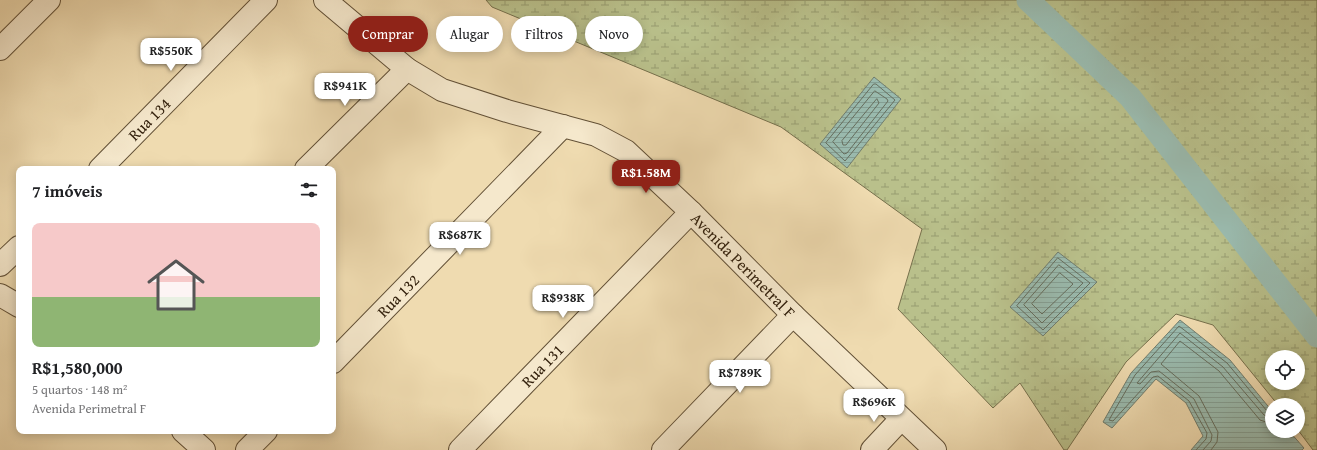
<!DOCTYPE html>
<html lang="pt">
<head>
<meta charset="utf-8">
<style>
	body { margin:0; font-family:"Gentium Book Plus",serif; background:#f6f6f6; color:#202124; height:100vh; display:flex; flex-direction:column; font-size:15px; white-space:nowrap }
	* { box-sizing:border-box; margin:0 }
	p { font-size:13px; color:#757577 }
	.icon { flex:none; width:22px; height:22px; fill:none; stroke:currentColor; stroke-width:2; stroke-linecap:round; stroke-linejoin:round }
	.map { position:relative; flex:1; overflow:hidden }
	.panel { position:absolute; left:16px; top:166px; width:320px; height:268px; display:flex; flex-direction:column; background:#fff; border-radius:8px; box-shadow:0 2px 10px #0003 }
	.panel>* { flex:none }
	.hud { position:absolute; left:348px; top:16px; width:380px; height:36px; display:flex; gap:8px }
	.controls { position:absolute; left:1265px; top:350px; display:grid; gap:8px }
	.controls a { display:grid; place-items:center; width:40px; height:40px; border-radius:50%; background:#fff; box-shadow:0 2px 10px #0003; font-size:20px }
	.price { position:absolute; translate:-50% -34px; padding:0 9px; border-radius:8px; background:#fff; color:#222; font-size:13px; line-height:26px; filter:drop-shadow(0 1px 2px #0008) }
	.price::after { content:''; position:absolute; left:50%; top:24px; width:12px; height:9px; margin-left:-6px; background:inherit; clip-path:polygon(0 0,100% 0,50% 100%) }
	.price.on { background:#8f2418; color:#fff }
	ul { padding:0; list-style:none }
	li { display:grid; align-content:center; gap:8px; height:212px; padding:0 16px }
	li span { display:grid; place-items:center; height:124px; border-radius:8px; color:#555 }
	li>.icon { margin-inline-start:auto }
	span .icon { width:72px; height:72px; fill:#fffc; stroke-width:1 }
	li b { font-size:17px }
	h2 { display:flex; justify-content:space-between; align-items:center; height:48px; padding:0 16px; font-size:17px }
	.tag { padding:0 14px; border-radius:18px; background:#fff; box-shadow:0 2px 10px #0003; font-size:14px; line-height:36px }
	.tag.on { background:#8f2418; color:#fff }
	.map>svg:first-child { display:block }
	.wetland { fill:url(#wetland-marsh); stroke:#76704c; fill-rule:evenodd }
	.water { fill:url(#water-rules); stroke:#717d6e }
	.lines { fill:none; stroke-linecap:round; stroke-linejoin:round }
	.shore { stroke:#666e5e; stroke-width:1 }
	.canal { stroke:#9abbaf; stroke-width:23 }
	.minor-casing { stroke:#625036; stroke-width:24 }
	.minor { stroke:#f5e8cc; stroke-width:22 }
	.labels { text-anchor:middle; stroke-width:3; stroke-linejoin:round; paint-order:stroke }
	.street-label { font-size:16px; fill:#33210d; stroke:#f5e8cc }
</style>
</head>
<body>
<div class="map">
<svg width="1317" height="450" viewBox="0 0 1317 450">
	<defs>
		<pattern id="wetland-marsh" width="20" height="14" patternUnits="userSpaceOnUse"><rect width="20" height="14" fill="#b9c08b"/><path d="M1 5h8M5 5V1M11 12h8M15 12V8" fill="none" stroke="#979c70"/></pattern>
		<pattern id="water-rules" width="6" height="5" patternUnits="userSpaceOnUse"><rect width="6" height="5" fill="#9abbaf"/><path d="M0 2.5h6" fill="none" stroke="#85a095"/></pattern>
	</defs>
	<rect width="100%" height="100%" fill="#efdbb0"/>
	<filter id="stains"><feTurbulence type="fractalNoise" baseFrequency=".005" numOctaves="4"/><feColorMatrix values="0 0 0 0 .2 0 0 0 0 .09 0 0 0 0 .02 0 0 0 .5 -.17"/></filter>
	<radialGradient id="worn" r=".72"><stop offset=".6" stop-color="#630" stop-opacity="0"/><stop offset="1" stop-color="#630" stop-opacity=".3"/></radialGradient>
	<path class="wetland" d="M486 0H1317V450H1313L1298 430V405H1278L1213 325 1176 314 1126 362 1067 450H1064L1020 383 993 408 898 309 922 229 781 127 492 7ZM1272 357H1298V383H1272Z"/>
	<g class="water">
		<path d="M874 77 901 99 847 168 820 144Z"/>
		<path d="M1058 252 1097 282 1043 336 1010 307Z"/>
		<path d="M1180 320 1230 360 1272 411V431H1289L1304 448 1302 450H1191L1203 436 1186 403 1156 379 1112 428 1103 422 1131 373Z"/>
	</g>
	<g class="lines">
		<g class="shore">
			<path d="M874 84H876L895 100 845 161 826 143Z"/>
			<path d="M875 91 887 99 888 101 847 153 844 154 833 142Z"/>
			<path d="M877 99 879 103 846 145H843L842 141Z"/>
			<path d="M1058 258 1090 283 1043 330 1017 306Z"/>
			<path d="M1059 265 1083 283 1042 323 1024 305Z"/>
			<path d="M1060 273 1073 284 1042 314 1032 304Z"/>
			<path d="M1196 450 1206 439 1207 433 1189 401 1158 376 1153 377 1113 421 1109 420 1135 375 1179 326 1227 363 1267 411 1272 413"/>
			<path d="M1203 450 1211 441 1212 435 1194 399 1159 371 1151 372 1140 384 1137 383 1180 333 1223 367 1264 415 1272 418"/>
			<path d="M1211 450 1217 442 1218 432 1199 396 1161 364 1180 341 1219 371 1260 420 1272 424"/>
		</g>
		<path class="canal" d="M1028 0 1130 97 1317 336"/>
		<g class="minor-casing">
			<g id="minor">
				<path id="s1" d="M325 0 407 69 442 90 507 111 596 135 626 151 691 212 793 315 935 450"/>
				<path d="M0 49 49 0"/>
				<path id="s2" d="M100 169 266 0"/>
				<path d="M306 169 407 69"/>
				<path d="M0 265 19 247"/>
				<path d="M0 295 19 306"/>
				<path id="s3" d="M333 362 563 126"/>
				<path d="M183 431 204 450"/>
				<path d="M247 450 266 431"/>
				<path id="s4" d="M460 450 691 212"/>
				<path d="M663 450 793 315"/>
				<path d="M872 450 901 419"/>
			</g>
		</g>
		<use href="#minor" class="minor"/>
	</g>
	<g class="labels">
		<g class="street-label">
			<text dy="6" stroke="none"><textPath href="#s2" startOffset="70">Rua 134</textPath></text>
			<text dy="6" stroke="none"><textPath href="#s1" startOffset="506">Avenida Perimetral F</textPath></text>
			<text dy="6" stroke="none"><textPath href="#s3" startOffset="93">Rua 132</textPath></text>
			<text dy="6" stroke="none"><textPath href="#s4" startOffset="118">Rua 131</textPath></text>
		</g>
	</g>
	<rect width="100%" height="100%" filter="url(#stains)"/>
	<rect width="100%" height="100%" fill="url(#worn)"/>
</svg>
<div class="controls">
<a><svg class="icon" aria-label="locate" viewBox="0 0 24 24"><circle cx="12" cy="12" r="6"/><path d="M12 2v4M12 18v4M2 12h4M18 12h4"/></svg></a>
<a><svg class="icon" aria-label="layers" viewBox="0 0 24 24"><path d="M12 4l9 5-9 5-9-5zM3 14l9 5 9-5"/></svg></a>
</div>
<b class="price" style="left:171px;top:72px">R$550K</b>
<b class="price" style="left:345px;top:107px">R$941K</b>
<b class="price on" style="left:646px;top:194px">R$1.58M</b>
<b class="price" style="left:460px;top:256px">R$687K</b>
<b class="price" style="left:563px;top:319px">R$938K</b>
<b class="price" style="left:740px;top:394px">R$789K</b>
<b class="price" style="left:874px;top:423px">R$696K</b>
<div class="hud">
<a class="tag on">Comprar</a>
<a class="tag">Alugar</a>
<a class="tag">Filtros</a>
<a class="tag">Novo</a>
</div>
<section class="panel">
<h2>7 imóveis<svg class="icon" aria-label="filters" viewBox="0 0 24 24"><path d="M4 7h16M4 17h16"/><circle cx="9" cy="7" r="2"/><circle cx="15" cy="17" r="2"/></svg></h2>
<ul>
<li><span style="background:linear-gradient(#f6c9c9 60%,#8fb573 0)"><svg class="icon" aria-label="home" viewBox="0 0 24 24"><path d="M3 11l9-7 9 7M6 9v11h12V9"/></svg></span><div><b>R$1,580,000</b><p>5 quartos · 148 m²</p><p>Avenida Perimetral F</p></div></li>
</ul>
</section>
</div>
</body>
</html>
